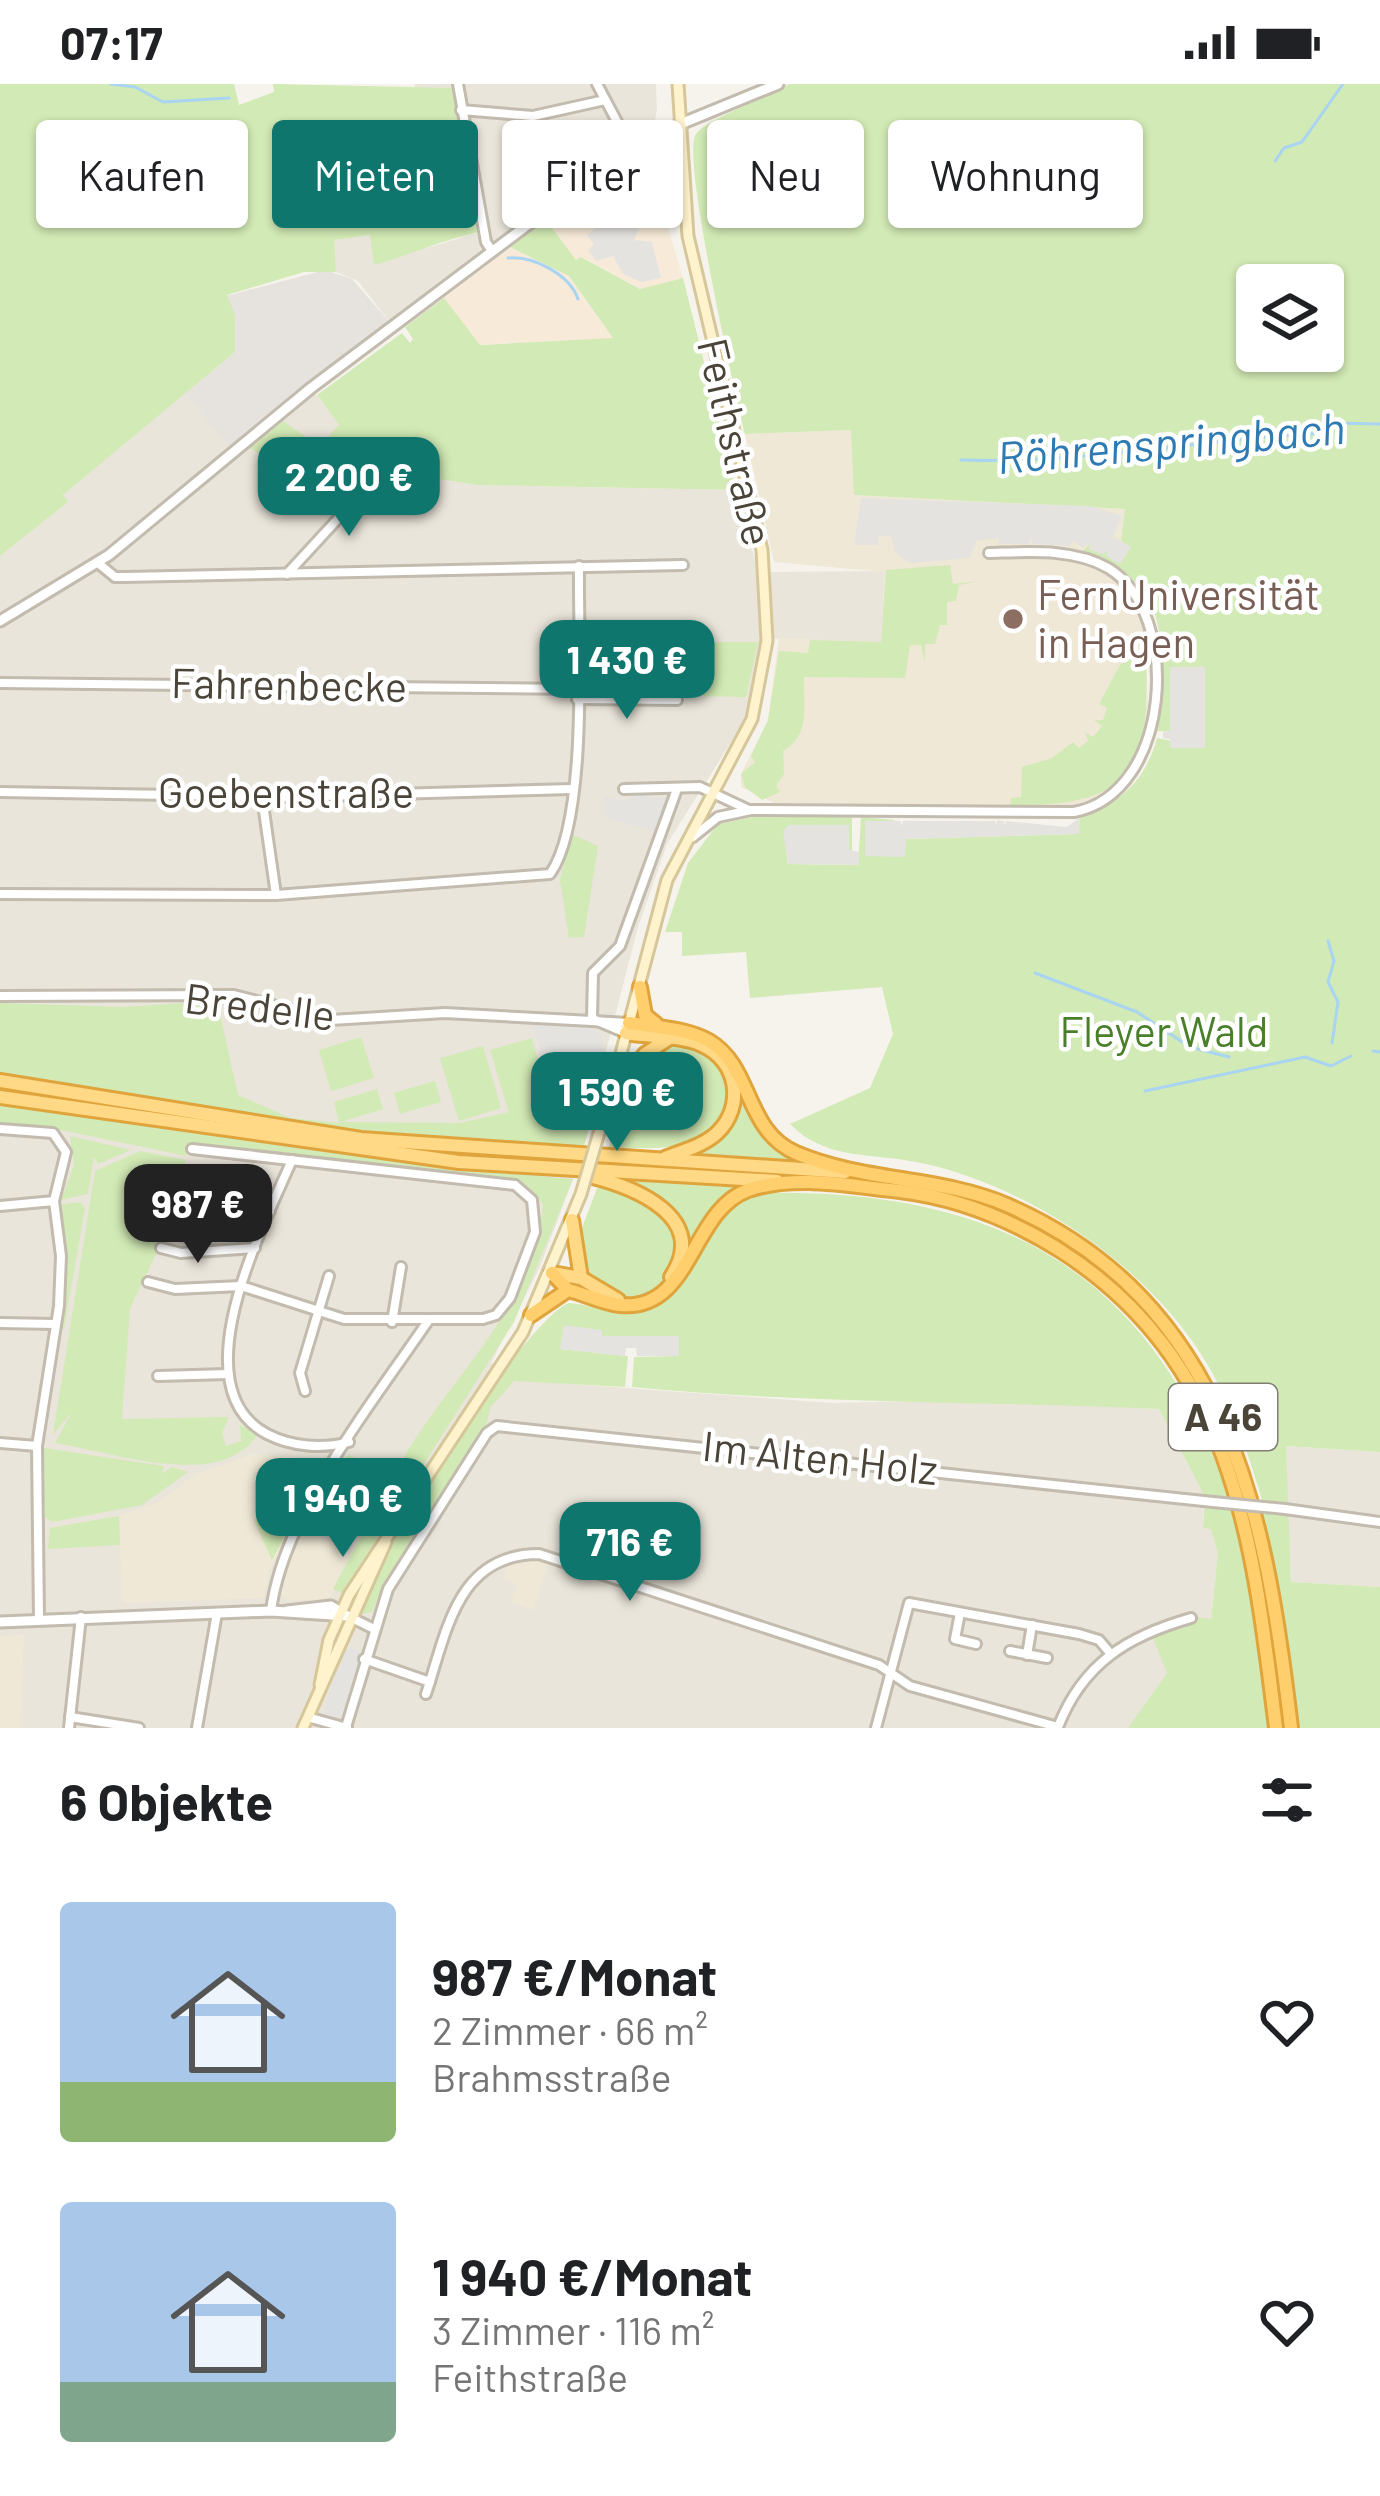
<!DOCTYPE html>
<html lang="de">
<head>
<meta charset="utf-8">
<style>
	body { margin:0; font-family:Barlow,sans-serif; background:#f6f6f6; color:#202124; height:100vh; display:flex; flex-direction:column; font-size:45px; white-space:nowrap }
	* { box-sizing:border-box; margin:0 }
	p { font-size:39px; color:#757577 }
	.icon { flex:none; width:66px; height:66px; fill:none; stroke:currentColor; stroke-width:2; stroke-linecap:round; stroke-linejoin:round }
	.map { position:relative; height:1644px; overflow:hidden }
	.drawer { display:flex; flex-direction:column; background:#fff; flex:1 }
	.drawer>* { flex:none }
	.top-card { position:absolute; left:36px; top:36px; width:1308px; height:108px; display:flex; gap:24px }
	.controls { position:absolute; left:1236px; top:180px; display:grid; gap:24px }
	.controls a { display:grid; place-items:center; width:108px; height:108px; border-radius:12px; background:#fff; box-shadow:0 3px 9px #0004; font-size:60px }
	.price { position:absolute; translate:-50% -102px; padding:0 27px; border-radius:24px; background:#0f766e; color:#fff; font-size:39px; line-height:78px; filter:drop-shadow(0 3px 6px #0008) }
	.price::after { content:''; position:absolute; left:50%; top:72px; width:36px; height:27px; margin-left:-18px; background:inherit; clip-path:polygon(0 0,100% 0,50% 100%) }
	.price.active { background:#222; color:#fff }
	ul { padding:0; list-style:none }
	li { display:flex; align-items:center; gap:36px; height:300px; padding:0 60px }
	li span { display:grid; place-items:center; flex:none; width:336px; height:240px; border-radius:12px; color:#555 }
	li>.icon { margin-inline-start:auto }
	span .icon { width:144px; height:144px; fill:#fffc; stroke-width:1 }
	li b { font-size:51px }
	h2 { display:flex; justify-content:space-between; align-items:center; height:144px; padding:0 60px; font-size:51px }
	.chip { padding:0 42px; border-radius:12px; background:#fff; box-shadow:0 3px 9px #0004; font-size:42px; line-height:108px }
	.chip.active { background:#0f766e; color:#fff }
	.status { display:flex; justify-content:space-between; align-items:center; height:84px; padding:0 60px; background:#fff; direction:ltr }
	.status svg { height:33px; fill:currentColor }
	.map>svg:first-child { display:block }
	.residential { fill:#eae5da }
	.commercial { fill:#f7ead8 }
	.industrial { fill:#e6e2dd }
	.education { fill:#efe8d6 }
	.green { fill:#d2eab5; fill-rule:evenodd }
	.parking { fill:#e5e3e0 }
	.lines { fill:none; stroke-linecap:round; stroke-linejoin:round }
	.stream { stroke:#a9d4f2; stroke-width:3 }
	.minor-casing { stroke:#c2bbae; stroke-width:14 }
	.tertiary-casing { stroke:#c2bbae; stroke-width:15 }
	.secondary-casing { stroke:#d6c79b; stroke-width:15 }
	.trunk-casing { stroke:#e0a43c; stroke-width:18 }
	.motorway-casing { stroke:#e0a43c; stroke-width:18 }
	.minor { stroke:#fff; stroke-width:8 }
	.tertiary { stroke:#fff; stroke-width:9 }
	.secondary { stroke:#fff3cd; stroke-width:9 }
	.trunk { stroke:#ffd985; stroke-width:12 }
	.motorway { stroke:#ffcf6e; stroke-width:12 }
	.minor-bridge-casing { stroke:#c2bbae; stroke-width:14; stroke-linecap:butt }
	.secondary-bridge-casing { stroke:#d6c79b; stroke-width:15; stroke-linecap:butt }
	.minor-bridge { stroke:#fff; stroke-width:8 }
	.secondary-bridge { stroke:#fff3cd; stroke-width:9 }
	.education-dot { fill:#8d6e63; stroke:#fff; stroke-width:4.5 }
	.labels { text-anchor:middle; stroke-width:9; stroke-linejoin:round; paint-order:stroke }
	.shield { fill:#fff; stroke:#817c74; stroke-width:3 }
	.shield-label { font-size:39px; font-weight:bold; fill:#4b4439 }
	.street-label { font-size:42px; fill:#4b4439; stroke:#fff }
	.education-label { font-size:42px; fill:#785e54; stroke:#fff; text-anchor:start }
	.park-label { font-size:42px; fill:#4a7f2a; stroke:#fff }
	.water-label { font-size:45px; font-style:italic; fill:#2e7ab2; stroke:#fff }
</style>
</head>
<body>
<div class="status"><b>07:17</b><svg viewBox="0 0 49 12"><path d="M0 12V9h3v3zM5 12V6h3v6zM10 12V3h3v9zM15 12V0h3v12zM26 1h20v11H26zM47 4h2v5h-2z"/></svg></div>
<div class="map">
<svg width="1380" height="1644" viewBox="0 0 1380 1644">
	<rect width="100%" height="100%" fill="#f6f3ec"/>
	<g class="residential">
		<path d="M415 0H656L657 25 655 36 627 54 632 66 391 240 358 197 336 188 333 156 371 151 374 180 480 148 454 5 415 7Z"/>
		<path d="M311 304 340 341 351 373 346 382 477 401 736 406 758 488 885 487 881 559 762 554 758 594 742 641 667 760 638 843 573 1095 540 1183 491 1279 515 1296 833 1319 967 1316 1159 1325 1204 1411 1203 1443 1211 1444 1218 1469 1211 1536 1128 1644H0V472L67 418 63 411 185 309 233 367Z"/>
		<path d="M1285 1362 1380 1368V1503L1291 1498Z"/>
	</g>
	<g class="commercial">
		<path d="M623 79 661 121 683 194 641 205 582 173 576 176 546 136Z"/>
		<path d="M510 163 569 192 614 255 471 261 440 217Z"/>
	</g>
	<path class="industrial" d="M325 186 352 195 391 240 230 364 185 309 235 268 226 212Z"/>
	<g class="education">
		<path d="M852 346 855 411 1125 425 1131 463 1113 491 1134 515 1146 544 1148 635 1145 655 1111 708 1086 721 1038 725 774 719 741 703V690L768 636 779 554 881 558 885 488 774 478 745 350Z"/>
		<path d="M254 1370 329 1377 270 1484 264 1514 122 1519 119 1432 158 1418 196 1390Z"/>
		<path d="M303 1445 350 1467 330 1514 287 1517 279 1508 281 1485Z"/>
		<path d="M518 1477H549L533 1526 511 1518 517 1500 504 1495 508 1480Z"/>
		<path d="M24 1551 20 1644H0V1552Z"/>
	</g>
	<g class="green">
		<path d="M0 0H234L239 21 274 8 273 0 454 4 480 148C444 155 411 171 374 181L370 151 334 156 336 188H304L227 211 235 231V268L63 411 68 418 0 472Z"/>
		<path d="M789 0H1380V1368L1286 1362 1291 1498 1380 1503V1644H1128L1167 1589 1151 1549 1185 1544 1195 1533 1211 1535 1218 1469 1211 1445 1203 1444 1205 1413 1263 1419C1249 1372 1234 1326 1209 1283 1152 1185 1035 1105 926 1080 876 1068 827 1078 790 1040L870 1004 893 950 882 903 750 914 746 868 682 872V848H665L688 779 718 740 752 733H852V768L784 747 788 780 858 781 861 733 894 736V758L865 771 905 755 1078 750 1080 733C1120 720 1146 696 1157 654L1205 663V625L1175 648 1157 647C1161 606 1171 534 1138 501 1122 486 1102 478 1083 467L1090 459 1108 466 1131 463 1121 457 1125 425 854 411 851 346 745 350C735 309 683 80 695 52 702 36 769 14 789 0ZM1257 201H1323V267H1257Z"/>
		<path d="M546 136 576 176 581 173 640 205 683 194 736 406 477 401 344 381 350 373 325 356 339 341 317 311 402 249 410 259 413 255 405 243 444 214 480 261 613 254 569 192 510 163Z"/>
		<path d="M283 337 313 358 290 387 250 364Z"/>
		<path d="M950 481 953 500 979 497 959 501 956 517 947 518V541H940L935 560H925V578L921 561H910L905 594 804 593C803 624 811 650 783 667L784 690 776 702 780 708 762 716 745 703 741 690 755 678 751 672 768 636 779 567 808 569 810 556 881 558 886 486Z"/>
		<path d="M699 558H758L746 613 695 612Z"/>
		<path d="M1143 564C1148 578 1146 602 1146 619 1145 712 1088 722 1010 721L1011 714 1021 713 1022 683 1052 674 1073 658 1079 664 1088 657 1085 648 1093 653 1102 642 1094 636H1103L1107 624 1099 620 1120 581Z"/>
		<path d="M571 750 598 762 584 853 569 854 560 796Z"/>
		<path d="M217 917 238 1011 290 1034 339 1039 334 1018 377 1005 383 1025 341 1038 460 1039 557 1017 559 1030 590 1040 584 1062 358 1049 0 994V919L124 923Z"/>
		<path d="M361 953 374 994 331 1007 319 966Z"/>
		<path d="M532 954 549 1017 509 1029 490 966Z"/>
		<path d="M677 958 708 966 731 998C723 1071 668 1065 609 1063 621 1020 628 971 677 958Z"/>
		<path d="M483 962 501 1024 459 1037 440 974Z"/>
		<path d="M435 997 441 1018 400 1030 394 1009Z"/>
		<path d="M740 1010 768 1057 812 1079 678 1072C703 1065 735 1037 740 1010Z"/>
		<path d="M0 1017 444 1084 573 1095 514 1238 342 1509 333 1505 385 1408 336 1389 340 1383 388 1402 343 1379 348 1371 395 1389C443 1298 534 1228 543 1120L522 1098 188 1060 186 1072 61 1046 0 1043Z"/>
		<path d="M70 1052 131 1066 98 1080 94 1072 88 1110 61 1116 74 1081Z"/>
		<path d="M140 1067 186 1076 169 1143 130 1224 122 1335 229 1333 222 1349 226 1362 241 1357 240 1341 258 1350C220 1408 113 1368 55 1359L72 1328 53 1351 95 1087Z"/>
		<path d="M612 1092 753 1100 716 1121 687 1166C673 1121 663 1106 612 1092Z"/>
		<path d="M599 1099C613 1104 631 1107 644 1115 695 1143 681 1210 624 1215L586 1192 580 1149Z"/>
		<path d="M757 1109C994 1103 1151 1185 1229 1414L1204 1411 1159 1325C983 1317 807 1320 632 1303L634 1273 678 1272 679 1253 601 1252 602 1247 561 1265 628 1272 625 1303 514 1297 490 1324 487 1339 388 1492 372 1528 363 1530C355 1493 530 1230 569 1219 590 1220 614 1232 634 1228 700 1217 697 1129 757 1109Z"/>
		<path d="M80 1118 85 1124 64 1245 59 1247 67 1178 58 1121Z"/>
		<path d="M44 1364 164 1382 162 1390 172 1383 188 1388 142 1421 52 1438 45 1433Z"/>
		<path d="M298 1427 272 1476 254 1436Z"/>
		<path d="M119 1432 120 1461 48 1465 50 1444Z"/>
	</g>
	<g class="parking">
		<path d="M601 100 641 139 634 156 652 158 661 194 641 198 623 190 613 172 596 177 588 166 594 161 587 151 601 140 587 111Z"/>
		<path d="M861 414 1090 422 1122 432 1113 453 1131 463 1120 480 1106 472 1108 466 1103 471 1089 465V459L1083 464 1072 456 1071 462 1033 460 1030 454 1029 460H999L998 454 976 457 970 474 910 479 895 468 891 451 879 452 878 461H854Z"/>
		<path d="M1170 583H1205V664H1170V655L1163 654V648L1170 647Z"/>
		<path d="M636 710 669 715 656 748 605 734 604 712 625 718Z"/>
		<path d="M1080 733 1079 750 906 755 905 773 865 772V737H900L902 742 903 737H995L996 742 997 736 1004 737V742L1006 737 1067 743Z"/>
		<path d="M789 741H849V766L859 768V781L788 780 783 747Z"/>
		<path d="M531 936H559L594 945 602 954 604 969 584 1039 559 1030Z"/>
		<path d="M564 1241 602 1246V1252H679V1272H637L636 1264H626L625 1272 560 1265Z"/>
		<path d="M344 1562 362 1567 340 1635 323 1629Z"/>
	</g>
	<g class="lines">
		<g class="stream">
			<path d="M111 0 135 3 163 18 229 14"/>
			<path d="M1275 77 1284 64 1302 58 1343 0"/>
			<path d="M508 174C533 171 570 191 578 215"/>
			<path d="M1256 335 1271 351"/>
			<path d="M961 376C1085 380 1203 355 1324 349L1338 339 1380 340"/>
			<path d="M1328 857 1334 877 1328 898 1338 918 1332 959"/>
			<path d="M1035 889 1137 928 1190 963 1229 973"/>
			<path d="M1373 967 1380 968"/>
			<path d="M1145 1007 1305 973 1331 982 1351 972"/>
		</g>
		<g class="minor-casing">
			<g id="minor">
				<path d="M458 0 486 158 492 167"/>
				<path d="M597 0 632 66"/>
				<path d="M461 26 533 32 605 16"/>
				<path d="M98 479 115 493H125L683 481"/>
				<path d="M287 490 380 389"/>
				<path d="M0 599 578 605"/>
				<path d="M577 615 677 616"/>
				<path d="M624 705 700 703 749 726"/>
				<path d="M0 708 285 713 572 705"/>
				<path d="M262 713 276 811"/>
				<path d="M693 753 718 733 751 726 1074 728C1172 710 1183 529 1108 484 1074 464 1028 468 989 469"/>
				<path d="M0 810 276 811 550 790C589 736 578 552 579 482"/>
				<path d="M0 912 234 911 331 936 445 929 629 939"/>
				<path d="M592 934 593 889 620 862 677 705"/>
				<path d="M593 935 626 949"/>
				<path d="M0 1045 53 1049 66 1068 54 1117 61 1172 59 1222 37 1362 39 1535"/>
				<path d="M292 1076C265 1139 178 1303 267 1350 292 1363 323 1365 349 1358"/>
				<path d="M181 1121 270 1127"/>
				<path d="M0 1122 54 1117"/>
				<path d="M161 1164 181 1169 255 1164"/>
				<path d="M148 1198 175 1205 241 1202 344 1235H483L496 1231 510 1214 535 1148 532 1116 515 1101 192 1065"/>
				<path d="M392 1238 401 1183"/>
				<path d="M0 1239 55 1240"/>
				<path d="M158 1292 228 1290"/>
				<path d="M305 1307 300 1289 329 1192"/>
				<path d="M0 1359 37 1362"/>
				<path d="M280 1386 307 1385 326 1394"/>
				<path d="M1285 1425 1380 1438"/>
				<path d="M271 1527C283 1430 373 1318 428 1237"/>
				<path d="M960 1529 955 1555 976 1560"/>
				<path d="M348 1532 372 1544"/>
				<path d="M1010 1567 1047 1574"/>
				<path d="M1027 1571 1032 1541"/>
				<path d="M364 1575 430 1598"/>
				<path d="M426 1610C447 1547 457 1470 539 1470L879 1581 910 1602 1058 1643"/>
				<path d="M70 1633 139 1644"/>
				<path d="M311 1634 347 1644"/>
				<path d="M346 1643 388 1505 487 1349 497 1342 1213 1418"/>
				<path d="M1058 1643C1083 1579 1128 1552 1191 1534"/>
				<path d="M69 1644 81 1533"/>
				<path d="M197 1644 217 1529"/>
				<path d="M876 1644 909 1519 1079 1550 1099 1556 1110 1569"/>
			</g>
		</g>
		<g class="tertiary-casing">
			<g id="tertiary">
				<path d="M0 537 109 471 311 304 615 75 678 41 778 0"/>
				<path d="M287 1527 331 1522 344 1530"/>
				<path d="M0 1538 271 1527 348 1532"/>
			</g>
		</g>
		<g class="secondary-casing">
			<g id="secondary">
				<path d="M610 1011 667 796 752 635 767 557 762 466 688 152 678 0"/>
				<path d="M320 1601 329 1556 349 1511 523 1248 581 1110"/>
				<path d="M303 1644 386 1458"/>
			</g>
		</g>
		<g class="trunk-casing">
			<g id="trunk">
				<path d="M626 949C650 953 680 951 702 961 738 977 745 1022 717 1049 703 1062 682 1067 665 1074"/>
				<path d="M0 997 361 1055 845 1088"/>
				<path d="M0 1013 459 1078 777 1097"/>
				<path d="M608 1018 645 970 668 955"/>
				<path d="M589 1092C634 1103 711 1133 671 1193"/>
				<path d="M572 1136 581 1194"/>
				<path d="M552 1189 581 1194 618 1216"/>
			</g>
		</g>
		<g class="motorway-casing">
			<g id="motorway">
				<path d="M640 903 645 931 656 940"/>
				<path d="M629 939C654 943 686 944 709 957 753 983 744 1046 796 1069 864 1098 939 1092 1007 1121 1228 1217 1266 1430 1291 1644"/>
				<path d="M552 1189 568 1206"/>
				<path d="M531 1231 568 1206C585 1210 602 1219 620 1221 692 1228 690 1127 748 1106 796 1090 850 1102 900 1107 957 1114 1012 1136 1061 1167 1234 1278 1253 1457 1276 1644"/>
			</g>
		</g>
		<use href="#minor" class="minor"/>
		<use href="#tertiary" class="tertiary"/>
		<use href="#secondary" class="secondary"/>
		<use href="#trunk" class="trunk"/>
		<use href="#motorway" class="motorway"/>
		<g class="minor-bridge-casing">
			<path id="minor-bridge" d="M1213 1418 1285 1425"/>
		</g>
		<g class="secondary-bridge-casing">
			<path id="secondary-bridge" d="M581 1110 608 1018"/>
		</g>
		<use href="#minor-bridge" class="minor-bridge"/>
		<use href="#secondary-bridge" class="secondary-bridge"/>
	</g>
	<circle class="education-dot" cx="1013" cy="535" r="12"/>
	<g class="labels">
		<rect class="shield" x="1169" y="1300" width="108" height="66" rx="9"/>
		<g class="shield-label">
			<text x="1223" y="1347">A 46</text>
		</g>
		<g class="street-label">
			<text transform="translate(735 358) rotate(77)" y="15">Feithstraße</text>
			<text transform="translate(289 601) rotate(1)" y="15">Fahrenbecke</text>
			<text x="286" y="724">Goebenstraße</text>
			<text transform="translate(260 923) rotate(7)" y="15">Bredelle</text>
			<text transform="translate(820 1374) rotate(6)" y="15">Im Alten Holz</text>
		</g>
		<g class="education-label">
			<text x="1037" y="526">FernUniversität<tspan x="1037" dy="48">in Hagen</tspan></text>
		</g>
		<g class="park-label">
			<text x="1164" y="963">Fleyer Wald</text>
		</g>
		<g class="water-label">
			<text transform="translate(1171 359) rotate(-5)" y="16">Röhrenspringbach</text>
		</g>
	</g>
</svg>
<div class="controls">
<a><svg class="icon" aria-label="layers" viewBox="0 0 24 24"><path d="M12 4l9 5-9 5-9-5zM3 14l9 5 9-5"/></svg></a>
</div>
<b class="price" style="left:349px;top:455px">2 200 €</b>
<b class="price" style="left:627px;top:638px">1 430 €</b>
<b class="price" style="left:617px;top:1070px">1 590 €</b>
<b class="price active" style="left:198px;top:1182px">987 €</b>
<b class="price" style="left:343px;top:1476px">1 940 €</b>
<b class="price" style="left:630px;top:1520px">716 €</b>
<div class="top-card">
<a class="chip">Kaufen</a>
<a class="chip active">Mieten</a>
<a class="chip">Filter</a>
<a class="chip">Neu</a>
<a class="chip">Wohnung</a>
</div>
</div>
<section class="drawer">
<h2>6 Objekte<svg class="icon" aria-label="filters" viewBox="0 0 24 24"><path d="M4 7h16M4 17h16"/><circle cx="9" cy="7" r="2"/><circle cx="15" cy="17" r="2"/></svg></h2>
<ul>
<li><span style="background:linear-gradient(#a9c7e8 75%,#8fb573 0)"><svg class="icon" aria-label="home" viewBox="0 0 24 24"><path d="M3 11l9-7 9 7M6 9v11h12V9"/></svg></span><div><b>987 €/Monat</b><p>2 Zimmer · 66 m²</p><p>Brahmsstraße</p></div><svg class="icon" aria-label="heart" viewBox="0 0 24 24"><path d="M12 20l-8-8c-3-5 5-10 8-4 3-6 11-1 8 4z"/></svg></li>
<li><span style="background:linear-gradient(#a9c7e8 75%,#7fa58c 0)"><svg class="icon" aria-label="home" viewBox="0 0 24 24"><path d="M3 11l9-7 9 7M6 9v11h12V9"/></svg></span><div><b>1 940 €/Monat</b><p>3 Zimmer · 116 m²</p><p>Feithstraße</p></div><svg class="icon" aria-label="heart" viewBox="0 0 24 24"><path d="M12 20l-8-8c-3-5 5-10 8-4 3-6 11-1 8 4z"/></svg></li>
</ul>
</section>
</body>
</html>
